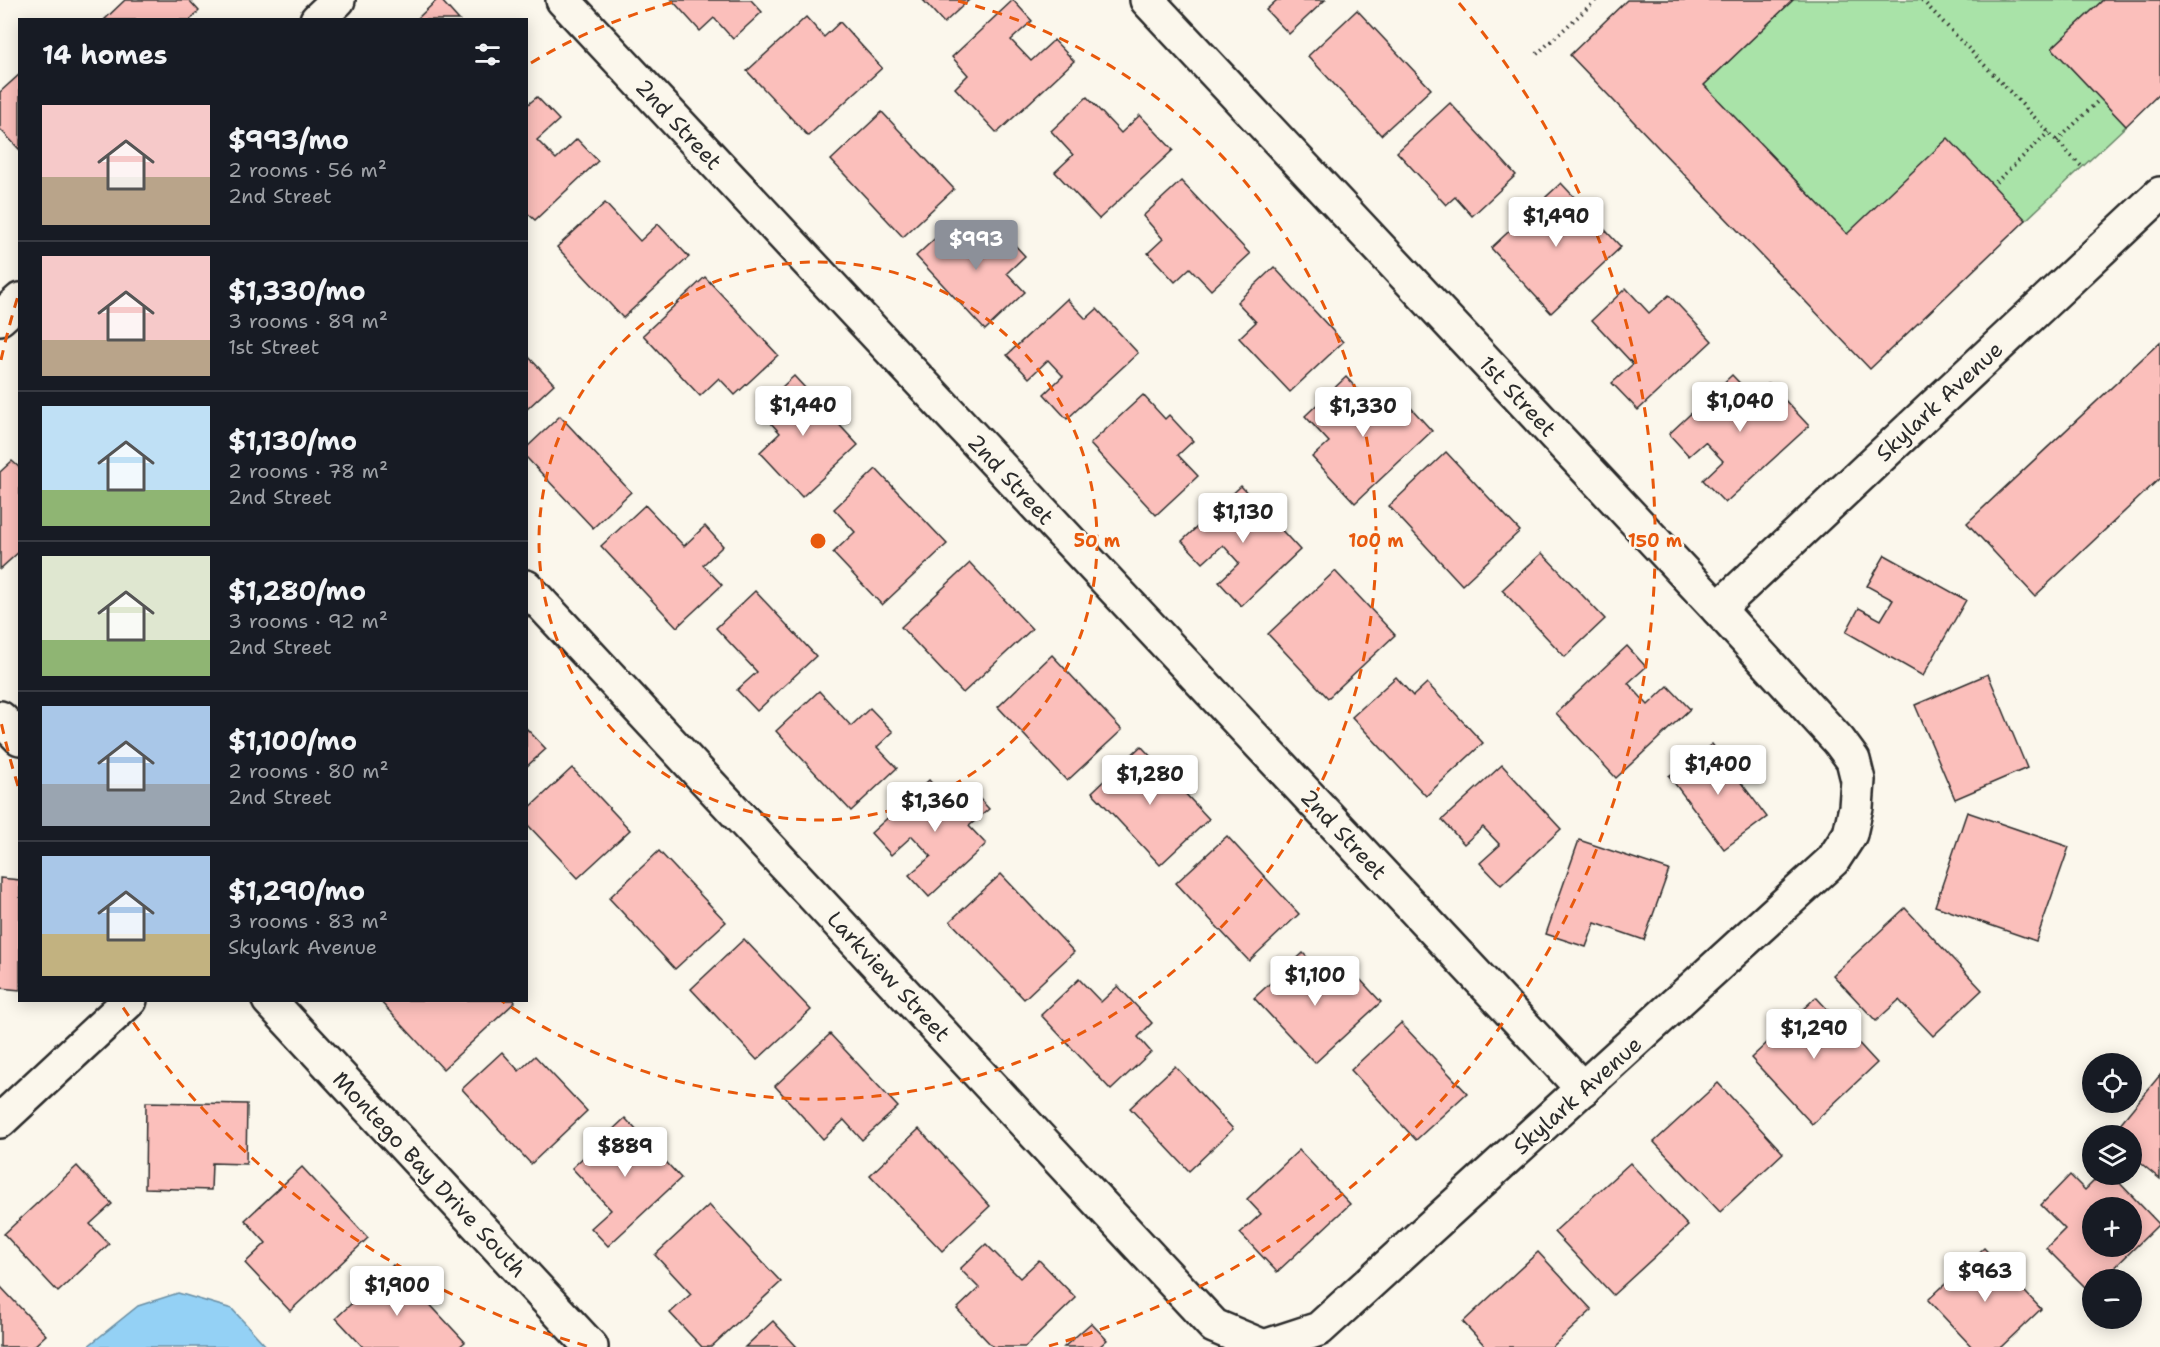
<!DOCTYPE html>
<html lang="en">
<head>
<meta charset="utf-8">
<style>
	body { margin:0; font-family:"Shantell Sans",sans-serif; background:#242831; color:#f1f3f6; height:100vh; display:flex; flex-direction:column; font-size:22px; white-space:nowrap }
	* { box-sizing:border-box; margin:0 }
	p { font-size:20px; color:#9ea1a6 }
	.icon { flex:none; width:33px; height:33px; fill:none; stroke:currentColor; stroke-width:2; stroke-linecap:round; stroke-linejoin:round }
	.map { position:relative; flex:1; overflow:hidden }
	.sheet { position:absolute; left:18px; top:18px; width:510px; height:984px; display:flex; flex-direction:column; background:#171b24; border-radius:0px; box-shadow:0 3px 15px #0003 }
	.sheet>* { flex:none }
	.buttons { position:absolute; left:2082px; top:1053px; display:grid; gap:12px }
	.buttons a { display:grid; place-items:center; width:60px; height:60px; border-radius:50%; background:#171b24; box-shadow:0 3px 15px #0003; font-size:30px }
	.price { position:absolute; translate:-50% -51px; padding:0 14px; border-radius:6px; background:#fff; color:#222; font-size:20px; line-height:39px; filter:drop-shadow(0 2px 3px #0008) }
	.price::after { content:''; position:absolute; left:50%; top:36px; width:18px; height:14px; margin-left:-9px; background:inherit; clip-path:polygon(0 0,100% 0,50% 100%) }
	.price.selected { background:#8c9099; color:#fff }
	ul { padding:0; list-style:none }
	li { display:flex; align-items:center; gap:18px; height:150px; padding:0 24px }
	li+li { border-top:2px solid #363941 }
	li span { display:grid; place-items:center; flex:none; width:168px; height:120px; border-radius:0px; color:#555 }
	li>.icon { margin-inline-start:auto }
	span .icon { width:72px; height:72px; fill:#fffc; stroke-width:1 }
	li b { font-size:26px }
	h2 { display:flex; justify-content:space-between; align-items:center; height:72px; padding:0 24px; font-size:26px }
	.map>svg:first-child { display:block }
	.green { fill:#a9e3a8; stroke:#6a876a; stroke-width:1.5 }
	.water { fill:#94d1f5; stroke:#6a8fa4; stroke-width:1.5 }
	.building { fill:#fbbfbb; stroke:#2b2b2b; stroke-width:1.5; fill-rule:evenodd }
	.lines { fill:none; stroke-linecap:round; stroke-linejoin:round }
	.street-casing { stroke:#2b2b2b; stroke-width:38 }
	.path { stroke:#2b2b2b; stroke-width:4; stroke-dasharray:1.5 4.5; stroke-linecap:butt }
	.street { stroke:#fbf7ec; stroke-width:33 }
	.ring { fill:none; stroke:#e8590c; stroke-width:3; stroke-dasharray:10 8 }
	.labels { text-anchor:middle; stroke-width:5; stroke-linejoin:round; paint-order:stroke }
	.street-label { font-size:22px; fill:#2b2b2b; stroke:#fbf7ec }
	.centre { fill:#e8590c; stroke:#fbf7ec; stroke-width:3 }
	.ring-label { font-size:18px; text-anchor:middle; font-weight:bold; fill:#e8590c; stroke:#fbf7ec; stroke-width:5; stroke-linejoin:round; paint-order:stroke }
</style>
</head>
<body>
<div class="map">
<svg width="2160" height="1347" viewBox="0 0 2160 1347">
	<rect width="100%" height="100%" fill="#fbf7ec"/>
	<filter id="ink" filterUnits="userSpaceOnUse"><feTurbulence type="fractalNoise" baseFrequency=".0167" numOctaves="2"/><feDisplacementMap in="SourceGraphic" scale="12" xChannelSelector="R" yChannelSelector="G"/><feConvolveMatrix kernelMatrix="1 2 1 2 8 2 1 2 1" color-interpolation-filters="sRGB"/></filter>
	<g filter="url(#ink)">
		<path class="green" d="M1793 0H2103L2052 48 2126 126 2026 220 1847 234 1704 85Z"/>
		<path class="water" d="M178 1293 232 1309 267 1347H87L138 1306Z"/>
		<g class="building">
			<path d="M125 0H189L199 11 190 20H104Z"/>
			<path d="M437 0H441L459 20H416Z"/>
			<path d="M672 0H751L762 12 733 39 714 18 700 31Z"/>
			<path d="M923 0H969L944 23Z"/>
			<path d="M1013 0 1032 21 1011 40 1031 61 1054 40 1074 61 997 133 955 88 968 75 952 57Z"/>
			<path d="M1277 0H1325L1289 34 1266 10Z"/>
			<path d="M1627 0H1793L1704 85 1847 234 1948 138 2026 220 1870 369 1570 55Z"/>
			<path d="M2103 0H2160V93L2126 126 2052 48Z"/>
			<path d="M1357 10 1431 89 1381 135 1308 56Z"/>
			<path d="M806 17 824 37 840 22 882 68 808 136 747 71Z"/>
			<path d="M20 74V150L0 129V92Z"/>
			<path d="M537 97 559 120 537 140 556 159 577 139 598 161 535 220 526 212V106Z"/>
			<path d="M1087 97 1121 133 1140 115 1173 150 1099 219 1055 172 1073 155 1051 131Z"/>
			<path d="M1450 103 1516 175 1472 216 1455 197 1446 205 1397 152Z"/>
			<path d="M882 112 954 189 903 237 831 160Z"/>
			<path d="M1181 181 1250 254 1211 290 1190 268 1175 282 1148 253 1163 239 1143 216Z"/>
			<path d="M1561 183 1621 247 1551 313 1491 248Z"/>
			<path d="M605 203 640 241 658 224 689 257 623 318 557 247Z"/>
			<path d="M955 220 977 243 996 225 1025 256 1007 273 1025 292 985 330 916 256Z"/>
			<path d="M1274 267 1343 342 1290 392 1239 338 1256 322 1237 302Z"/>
			<path d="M705 277 778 355 735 395 719 378 700 396 643 335Z"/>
			<path d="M1626 288 1649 313 1669 295 1712 341 1638 410 1612 383 1633 364 1592 320Z"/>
			<path d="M1067 299 1086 319 1097 309 1138 353 1067 419 1044 394 1063 376 1048 360 1029 378 1007 355Z"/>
			<path d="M2160 342V478L2035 596 1967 523Z"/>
			<path d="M526 354 554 384 526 410Z"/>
			<path d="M1732 375 1753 397 1769 383 1809 426 1725 503 1703 480 1723 461 1705 442 1689 456 1669 434Z"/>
			<path d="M794 376 858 445 802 497 760 452 780 433 758 409Z"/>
			<path d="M1346 377 1383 417 1403 399 1432 431 1355 503 1312 457 1329 442 1305 416Z"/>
			<path d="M1143 395 1165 419 1169 415 1193 441 1178 455 1198 476 1156 515 1090 444Z"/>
			<path d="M560 416 631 492 593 528 526 457V448Z"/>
			<path d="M1446 452 1520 531 1462 585 1389 506Z"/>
			<path d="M12 461 20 468V551L0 569V472Z"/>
			<path d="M876 469 947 544 882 605 833 553 855 532 834 509Z"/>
			<path d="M1241 486 1300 550 1241 606 1219 582 1239 563 1223 545 1203 563 1182 541Z"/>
			<path d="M645 505 684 546 705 526 723 546 703 565 722 585 677 627 601 546Z"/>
			<path d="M1542 553 1605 619 1565 657 1502 590Z"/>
			<path d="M1885 555 1966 600 1923 676 1846 632 1859 608 1881 620 1893 600 1867 586Z"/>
			<path d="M970 563 1032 629 963 693 901 627Z"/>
			<path d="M1335 571 1395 635 1328 698 1268 634Z"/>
			<path d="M755 591 816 656 757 711 737 690 757 672 716 628Z"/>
			<path d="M1627 646 1646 667 1628 683 1648 705 1668 686 1690 709 1616 778 1556 713Z"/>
			<path d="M1052 655 1122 730 1067 781 998 707Z"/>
			<path d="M1988 674 2027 768 1955 799 1915 705Z"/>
			<path d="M1396 677 1413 696 1427 683 1483 743 1426 796 1352 717Z"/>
			<path d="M819 691 851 726 870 708 893 732 877 747 897 768 851 811 776 731Z"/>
			<path d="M526 728 546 749 526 767Z"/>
			<path d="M1712 744 1767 817 1724 849 1669 776Z"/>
			<path d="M1141 746 1209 819 1160 865 1092 792Z"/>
			<path d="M1502 765 1561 829 1501 885 1480 863 1500 845 1483 827 1464 844 1442 820Z"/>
			<path d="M572 768 630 830 578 878 526 823V811Z"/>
			<path d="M929 780 948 802 967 785 989 809 969 826 986 844 929 897 909 875 931 856 912 836 891 855 871 833Z"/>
			<path d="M1967 812 2069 847 2036 941 1935 906Z"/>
			<path d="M1227 836 1299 914 1249 961 1176 883Z"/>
			<path d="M1579 840 1669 870 1644 940 1595 923 1586 947 1546 934Z"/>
			<path d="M659 851 726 922 675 969 609 898Z"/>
			<path d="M1001 874 1074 952 1024 999 950 921Z"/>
			<path d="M0 878 20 880V990L0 988Z"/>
			<path d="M1905 908 1982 990 1933 1036 1899 1000 1876 1021 1833 975Z"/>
			<path d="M744 939 811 1010 757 1060 691 989Z"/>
			<path d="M1303 953 1341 993 1358 977 1381 1002 1315 1063 1254 998Z"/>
			<path d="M1079 979 1101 1002 1118 986 1152 1023 1138 1037 1151 1052 1111 1090 1041 1015Z"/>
			<path d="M1816 997 1877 1063 1812 1124 1751 1058Z"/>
			<path d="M379 1000H514L515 1002 443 1069Z"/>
			<path d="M1401 1023 1467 1093 1416 1140 1351 1070Z"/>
			<path d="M830 1034 898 1107 862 1140 844 1120 823 1139 775 1086Z"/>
			<path d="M502 1052 519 1071 535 1056 587 1111 531 1164 462 1089Z"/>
			<path d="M1175 1066 1233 1129 1189 1171 1130 1108Z"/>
			<path d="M2160 1075V1179L2132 1156V1136H2110Z"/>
			<path d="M1718 1083 1783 1153 1720 1212 1654 1142Z"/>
			<path d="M146 1102 247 1104 246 1164 212 1163 211 1190 145 1188Z"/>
			<path d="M625 1118 681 1178 608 1246 591 1228 611 1210 572 1168Z"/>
			<path d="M919 1129 990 1206 942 1251 870 1175Z"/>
			<path d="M1299 1150 1350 1204 1277 1272 1240 1233 1261 1214 1247 1199Z"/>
			<path d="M1630 1163 1688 1226 1613 1295 1554 1232Z"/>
			<path d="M77 1166 112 1204 90 1224 109 1244 58 1292 4 1234Z"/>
			<path d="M302 1167 368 1238 290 1311 245 1263 266 1243 245 1220Z"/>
			<path d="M2101 1174H2111L2159 1224 2102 1280H2092V1289L2090 1292 2046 1248 2065 1229 2041 1205 2070 1175 2085 1190ZM2092 1208H2132V1246H2092Z"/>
			<path d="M709 1205 781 1282 711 1347H702L670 1313 691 1294 655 1255Z"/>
			<path d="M986 1244 1020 1278 1039 1260 1076 1298 1025 1347H993L957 1309 979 1288 960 1269Z"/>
			<path d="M1984 1248 2041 1309 2001 1347H1972L1928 1300Z"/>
			<path d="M1538 1252 1592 1310 1552 1347H1486L1463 1322Z"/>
			<path d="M393 1265 465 1342 459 1347H363L336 1318Z"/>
			<path d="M0 1286 46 1335 33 1347H0Z"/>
			<path d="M773 1321 797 1347H745Z"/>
			<path d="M1091 1323 1107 1340 1099 1347H1064Z"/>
		</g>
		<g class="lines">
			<g class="street-casing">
				<g id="street">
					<path d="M563 0 1583 1089"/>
					<path d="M1147 0 1718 609 1839 741 1853 760 1858 780 1856 807 1850 834 1833 860 1319 1329 1264 1347"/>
					<path d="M317 20 338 0"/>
					<path d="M0 318 20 300"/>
					<path d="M526 587 1214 1326 1264 1347"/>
					<path d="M1718 609 2160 194"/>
					<path d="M0 718 20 738"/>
					<path d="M269 1000 591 1347"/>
					<path d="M0 1121 130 1000"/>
				</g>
			</g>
			<g class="path">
				<path d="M1922 0 2082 167"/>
				<path d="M1537 54 1596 0"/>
				<path d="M2057 141 2098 101"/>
				<path d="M1996 182 2049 132"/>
			</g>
			<use href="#street" class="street"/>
		</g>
	</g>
	<g class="ring">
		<circle cx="818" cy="541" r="279"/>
		<path d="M531 63A558 558 0 0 1 678 1M958 1A558 558 0 1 1 502 1001"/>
		<path d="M587 1346A837 837 0 0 1 120 1003M18 786A837 837 0 0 1 1 722M1 360A837 837 0 0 1 18 296M1459 3A837 837 0 0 1 1049 1346"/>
	</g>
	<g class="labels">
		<g class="street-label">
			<text transform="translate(679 124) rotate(47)" y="8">2nd Street</text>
			<text transform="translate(1518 396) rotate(47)" y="8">1st Street</text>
			<text transform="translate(1939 401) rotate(-43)" y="8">Skylark Avenue</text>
			<text transform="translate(1011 479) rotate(47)" y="8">2nd Street</text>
			<text transform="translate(1344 834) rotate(47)" y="8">2nd Street</text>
			<text transform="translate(889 976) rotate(47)" y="8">Larkview Street</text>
			<text transform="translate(1577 1095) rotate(-42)" y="8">Skylark Avenue</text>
			<text transform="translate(430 1174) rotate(47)" y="8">Montego Bay Drive South</text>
		</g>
	</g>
	<circle cx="818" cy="541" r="9" class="centre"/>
	<g class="ring-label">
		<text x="1097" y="547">50 m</text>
		<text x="1376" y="547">100 m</text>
		<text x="1655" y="547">150 m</text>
	</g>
</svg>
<div class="buttons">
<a><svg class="icon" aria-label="locate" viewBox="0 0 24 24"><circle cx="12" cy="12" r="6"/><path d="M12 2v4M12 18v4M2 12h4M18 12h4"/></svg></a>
<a><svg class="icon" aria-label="layers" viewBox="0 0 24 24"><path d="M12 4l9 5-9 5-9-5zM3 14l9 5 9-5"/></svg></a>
<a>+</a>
<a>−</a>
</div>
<b class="price" style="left:1556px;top:248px">$1,490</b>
<b class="price selected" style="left:976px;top:271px">$993</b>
<b class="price" style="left:1740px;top:433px">$1,040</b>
<b class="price" style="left:803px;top:437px">$1,440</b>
<b class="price" style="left:1363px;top:438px">$1,330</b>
<b class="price" style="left:1243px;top:544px">$1,130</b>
<b class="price" style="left:1718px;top:796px">$1,400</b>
<b class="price" style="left:1150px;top:806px">$1,280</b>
<b class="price" style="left:935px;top:833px">$1,360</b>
<b class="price" style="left:1315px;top:1007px">$1,100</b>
<b class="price" style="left:1814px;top:1060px">$1,290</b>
<b class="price" style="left:625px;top:1178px">$889</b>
<b class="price" style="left:1985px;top:1303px">$963</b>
<b class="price" style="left:397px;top:1317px">$1,900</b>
<section class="sheet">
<h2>14 homes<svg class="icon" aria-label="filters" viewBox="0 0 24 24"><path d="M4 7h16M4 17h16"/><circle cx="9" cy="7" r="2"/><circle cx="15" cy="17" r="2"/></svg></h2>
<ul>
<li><span style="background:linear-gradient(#f6c9c9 60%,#b9a48a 0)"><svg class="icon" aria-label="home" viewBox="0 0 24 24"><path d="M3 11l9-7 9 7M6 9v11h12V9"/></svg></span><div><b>$993/mo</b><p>2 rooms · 56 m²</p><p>2nd Street</p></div></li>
<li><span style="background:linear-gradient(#f6c9c9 70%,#b9a48a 0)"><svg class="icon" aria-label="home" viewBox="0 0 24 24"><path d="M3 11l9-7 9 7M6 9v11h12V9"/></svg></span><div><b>$1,330/mo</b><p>3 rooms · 89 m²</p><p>1st Street</p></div></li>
<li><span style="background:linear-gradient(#bfe0f5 70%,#8fb573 0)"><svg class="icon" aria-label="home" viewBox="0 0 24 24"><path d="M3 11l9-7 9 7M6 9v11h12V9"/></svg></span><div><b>$1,130/mo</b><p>2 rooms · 78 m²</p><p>2nd Street</p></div></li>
<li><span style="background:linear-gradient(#dfe7d0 70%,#8fb573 0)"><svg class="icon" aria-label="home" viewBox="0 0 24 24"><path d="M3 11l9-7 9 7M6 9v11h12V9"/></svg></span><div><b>$1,280/mo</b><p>3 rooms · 92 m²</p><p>2nd Street</p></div></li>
<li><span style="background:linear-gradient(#a9c7e8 65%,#9aa5b1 0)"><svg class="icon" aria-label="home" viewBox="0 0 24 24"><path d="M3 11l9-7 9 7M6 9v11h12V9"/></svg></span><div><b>$1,100/mo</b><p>2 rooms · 80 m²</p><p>2nd Street</p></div></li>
<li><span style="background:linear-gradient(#a9c7e8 65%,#c2b280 0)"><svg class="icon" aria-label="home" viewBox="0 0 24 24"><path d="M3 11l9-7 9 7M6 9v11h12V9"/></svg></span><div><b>$1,290/mo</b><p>3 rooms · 83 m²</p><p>Skylark Avenue</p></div></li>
</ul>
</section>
</div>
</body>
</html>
